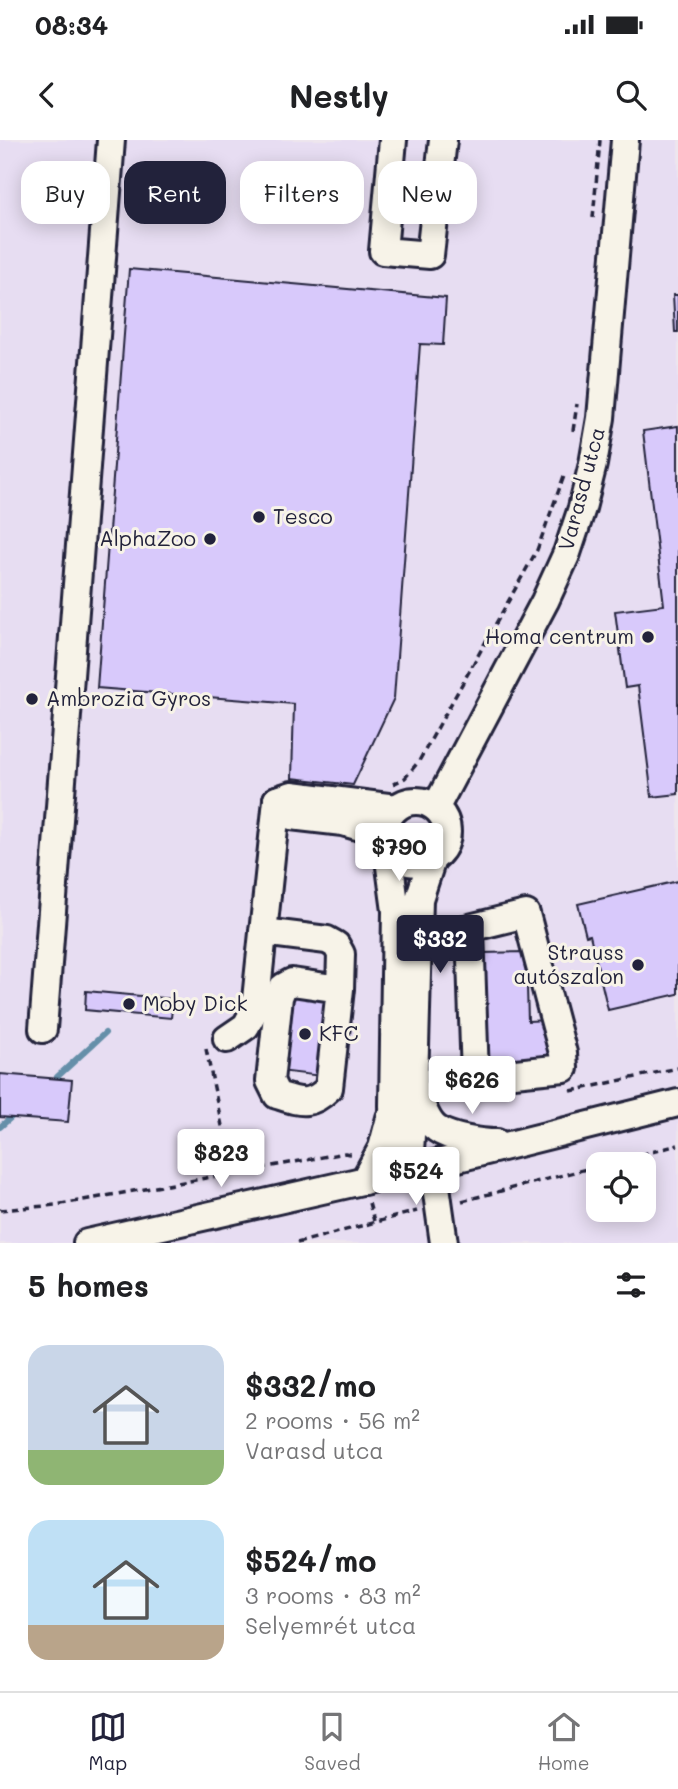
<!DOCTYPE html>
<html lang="en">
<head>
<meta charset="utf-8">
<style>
	body { margin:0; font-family:Mali,sans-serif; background:#f2f2f2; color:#202124; height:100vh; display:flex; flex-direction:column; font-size:26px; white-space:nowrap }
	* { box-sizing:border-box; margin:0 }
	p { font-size:23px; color:#757577 }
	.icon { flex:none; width:38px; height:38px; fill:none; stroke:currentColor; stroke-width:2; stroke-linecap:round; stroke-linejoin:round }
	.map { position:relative; height:1103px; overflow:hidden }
	.details { display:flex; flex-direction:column; background:#fff; flex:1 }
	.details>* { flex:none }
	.guide { position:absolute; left:21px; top:21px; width:637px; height:63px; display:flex; gap:14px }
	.controls { position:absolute; left:586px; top:1012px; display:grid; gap:14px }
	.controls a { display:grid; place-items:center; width:70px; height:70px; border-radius:14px; background:#fff; box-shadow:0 4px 18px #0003; font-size:35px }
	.price { position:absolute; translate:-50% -60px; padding:0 16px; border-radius:7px; background:#fff; color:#222; font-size:23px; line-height:46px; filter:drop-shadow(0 2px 4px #0008) }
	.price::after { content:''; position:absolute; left:50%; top:42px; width:21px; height:16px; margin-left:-10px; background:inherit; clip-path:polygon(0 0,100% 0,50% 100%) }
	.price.active { background:#22223b; color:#fff }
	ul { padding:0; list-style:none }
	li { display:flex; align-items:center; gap:21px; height:175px; padding:0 28px }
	li span { display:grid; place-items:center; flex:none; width:196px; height:140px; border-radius:21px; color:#555 }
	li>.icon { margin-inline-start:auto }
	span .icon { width:84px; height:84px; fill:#fffc; stroke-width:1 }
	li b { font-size:30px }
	h2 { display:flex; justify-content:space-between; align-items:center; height:84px; padding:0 28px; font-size:30px }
	.tag { padding:0 24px; border-radius:21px; background:#fff; box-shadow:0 4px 18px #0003; font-size:24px; line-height:63px }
	.tag.active { background:#22223b; color:#fff }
	.status { display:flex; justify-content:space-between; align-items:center; height:49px; padding:0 35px; background:#fff; direction:ltr }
	.status svg { height:19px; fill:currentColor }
	header { display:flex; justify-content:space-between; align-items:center; height:91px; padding:0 28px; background:#fff; font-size:32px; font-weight:700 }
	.tab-bar { display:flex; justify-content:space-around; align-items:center; height:98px; border-top:2px solid #e0e0e0; background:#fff; font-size:19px; color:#757577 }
	.tab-bar a { display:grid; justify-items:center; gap:4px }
	.tab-bar .active { color:#22223b }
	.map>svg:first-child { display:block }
	.built { fill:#e7ddf2; fill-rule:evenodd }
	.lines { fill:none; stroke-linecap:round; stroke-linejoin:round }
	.stream { stroke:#658fa9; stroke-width:6 }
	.building { fill:#d8c9fb; stroke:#22223b; stroke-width:2 }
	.minor-casing { stroke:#22223b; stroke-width:32 }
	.path { stroke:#22223b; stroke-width:3.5; stroke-dasharray:7 5; stroke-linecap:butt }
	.minor { stroke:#f7f3e8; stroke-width:26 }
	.poi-dot { fill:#22223b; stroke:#f7f3e8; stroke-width:2.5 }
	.labels { text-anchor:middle; stroke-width:6; stroke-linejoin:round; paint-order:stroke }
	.street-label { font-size:21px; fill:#22223b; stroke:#f7f3e8 }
	.poi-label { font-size:21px; fill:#22223b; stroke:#f7f3e8; text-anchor:start }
</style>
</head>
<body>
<div class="status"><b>08:34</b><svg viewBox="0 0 49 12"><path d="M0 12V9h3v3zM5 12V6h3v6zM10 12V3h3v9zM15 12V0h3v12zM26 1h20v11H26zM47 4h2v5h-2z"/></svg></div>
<header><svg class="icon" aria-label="back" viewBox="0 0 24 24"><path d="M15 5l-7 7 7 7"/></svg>Nestly<svg class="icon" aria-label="search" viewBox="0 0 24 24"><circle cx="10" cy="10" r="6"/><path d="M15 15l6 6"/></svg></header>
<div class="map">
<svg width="678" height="1103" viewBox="0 0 678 1103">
	<rect width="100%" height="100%" fill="#eee6ee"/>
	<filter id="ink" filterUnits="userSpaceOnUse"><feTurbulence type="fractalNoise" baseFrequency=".0143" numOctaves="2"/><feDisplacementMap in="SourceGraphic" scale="14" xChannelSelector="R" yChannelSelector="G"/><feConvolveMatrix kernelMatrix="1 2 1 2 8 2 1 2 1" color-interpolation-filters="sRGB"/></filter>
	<g filter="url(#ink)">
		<path class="built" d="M0 0H678V1103H0ZM598 1024H644V1069H598Z"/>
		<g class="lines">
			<g class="stream">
				<path d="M57 937 105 893"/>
				<path d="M0 987 15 974"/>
			</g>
		</g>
		<g class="building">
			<path d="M129 129 446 158 443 205 420 204 394 558 353 645 292 638 294 564 97 548Z"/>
			<path d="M673 155H678V192H675Z"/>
			<path d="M678 286V654L652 657 638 546 625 548 615 471 664 465 643 291Z"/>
			<path d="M678 741V854L608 870 590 795 586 796 578 764Z"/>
			<path d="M526 812 528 881 549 880 550 923 484 924 481 813Z"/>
			<path d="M86 851 173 859 171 878 85 870Z"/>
			<path d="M290 851 332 857 321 936 279 931Z"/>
			<path d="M0 934 72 940 68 982 0 977Z"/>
		</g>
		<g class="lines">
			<g class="minor-casing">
				<g id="minor">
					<path d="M393 0 383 111 430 115 443 0"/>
					<path d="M277 660 292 655 396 668"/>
					<path d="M277 660 291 676 343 682 385 694"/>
					<circle cx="416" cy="692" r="31"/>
					<path d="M436 667 545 461 567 413 582 368 593 324 601 278 625 0"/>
					<path d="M387 704 396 771 393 966 399 1012 406 1031"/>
					<path d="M263 792 327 800 336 805 341 814 340 849 329 948C310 967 300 962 277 955L270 941 279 857 283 847 292 842 340 849"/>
					<path d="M417 801 526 774 563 913 564 928 475 937 470 789"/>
					<path d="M43 889 111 0"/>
					<path d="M227 899 246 886 255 869 277 660"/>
					<path d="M416 949C421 962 425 981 437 989 449 998 482 1003 497 1003"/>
					<path d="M410 1012 414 944 419 759 432 719"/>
					<path d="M433 1025 444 1103"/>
					<path d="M364 1041 382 1008 390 978"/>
					<path d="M87 1103 406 1031 678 963"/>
				</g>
			</g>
			<g class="path">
				<path d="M593 78 600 0"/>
				<path d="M573 291 577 264"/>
				<path d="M393 644 405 638 419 621 537 410 564 336"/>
				<path d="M206 909 232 1034"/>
				<path d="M571 951 678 928"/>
				<path d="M606 1024 678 1005"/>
				<path d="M462 1061 598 1026"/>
				<path d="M369 1063 374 1081"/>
				<path d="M0 1070 56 1065 345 1013 353 1015"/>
				<path d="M297 1103 417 1071"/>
			</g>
			<use href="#minor" class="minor"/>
		</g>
	</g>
	<g class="poi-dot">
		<circle cx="259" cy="377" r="7"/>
		<circle cx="210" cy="399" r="7"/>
		<circle cx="648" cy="497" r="7"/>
		<circle cx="32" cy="559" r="7"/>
		<circle cx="638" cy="825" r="7"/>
		<circle cx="129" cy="864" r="7"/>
		<circle cx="305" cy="894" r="7"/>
	</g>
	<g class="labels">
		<g class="street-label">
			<text transform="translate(582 349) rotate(-75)" y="7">Varasd utca</text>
		</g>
		<g class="poi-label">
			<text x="273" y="384">Tesco</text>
			<text x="196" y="406" text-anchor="end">AlphaZoo</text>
			<text x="634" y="504" text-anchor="end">Homa centrum</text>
			<text x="46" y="566">Ambrozia Gyros</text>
			<text x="624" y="820" text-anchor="end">Strauss<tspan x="624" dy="24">autószalon</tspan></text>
			<text x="143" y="871">Moby Dick</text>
			<text x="319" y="901">KFC</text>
		</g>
	</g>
</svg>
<div class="controls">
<a><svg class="icon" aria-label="locate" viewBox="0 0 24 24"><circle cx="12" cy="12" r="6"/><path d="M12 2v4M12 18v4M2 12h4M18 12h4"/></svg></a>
</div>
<b class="price" style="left:399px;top:743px">$790</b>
<b class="price active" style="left:440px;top:835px">$332</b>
<b class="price" style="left:472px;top:976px">$626</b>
<b class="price" style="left:221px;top:1049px">$823</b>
<b class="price" style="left:416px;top:1067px">$524</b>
<div class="guide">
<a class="tag">Buy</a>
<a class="tag active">Rent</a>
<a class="tag">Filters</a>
<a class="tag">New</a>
</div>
</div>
<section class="details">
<h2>5 homes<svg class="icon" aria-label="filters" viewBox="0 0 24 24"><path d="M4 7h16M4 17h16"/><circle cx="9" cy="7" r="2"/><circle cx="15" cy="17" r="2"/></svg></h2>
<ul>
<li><span style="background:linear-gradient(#c9d6e8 75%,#8fb573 0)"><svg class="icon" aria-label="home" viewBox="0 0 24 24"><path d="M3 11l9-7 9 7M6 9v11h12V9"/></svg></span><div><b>$332/mo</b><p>2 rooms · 56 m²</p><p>Varasd utca</p></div></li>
<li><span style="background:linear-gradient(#bfe0f5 75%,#b9a48a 0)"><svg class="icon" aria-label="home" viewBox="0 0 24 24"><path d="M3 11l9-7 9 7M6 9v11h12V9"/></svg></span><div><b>$524/mo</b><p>3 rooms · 83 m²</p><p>Selyemrét utca</p></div></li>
</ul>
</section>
<nav class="tab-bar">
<a class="active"><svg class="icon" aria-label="map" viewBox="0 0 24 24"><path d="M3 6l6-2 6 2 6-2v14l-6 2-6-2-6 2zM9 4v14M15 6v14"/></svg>Map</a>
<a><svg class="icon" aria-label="saved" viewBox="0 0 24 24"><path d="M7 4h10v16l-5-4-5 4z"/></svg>Saved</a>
<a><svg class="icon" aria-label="home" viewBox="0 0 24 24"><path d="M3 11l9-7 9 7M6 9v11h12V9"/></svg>Home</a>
</nav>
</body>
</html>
